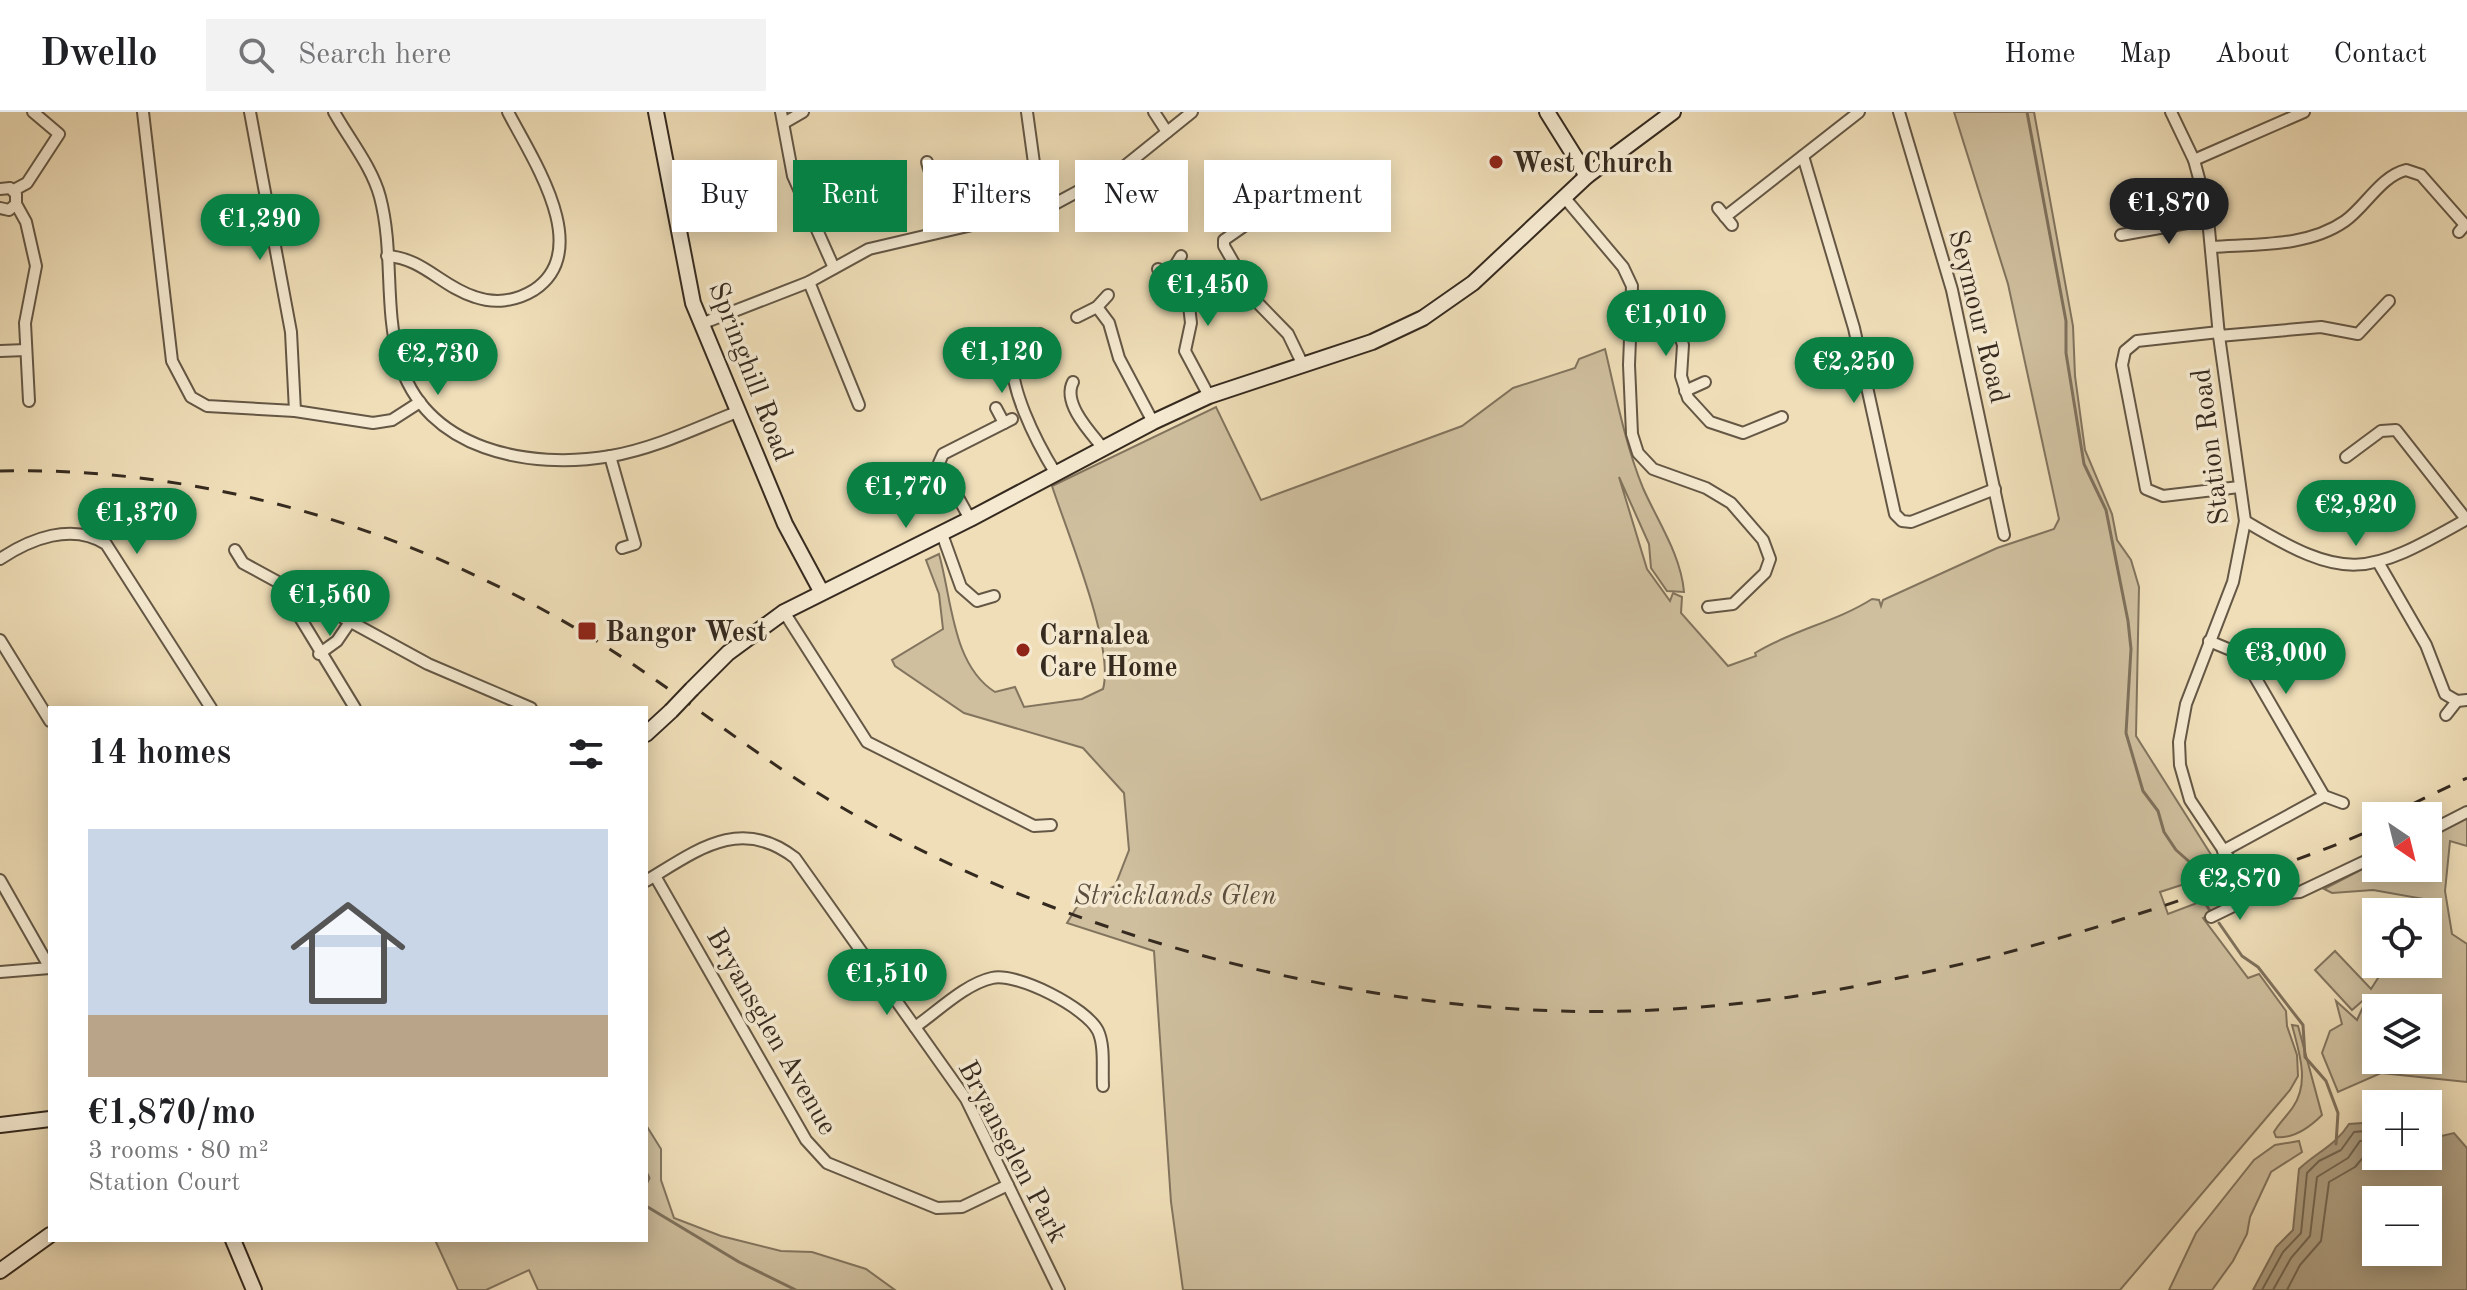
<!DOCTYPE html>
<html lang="en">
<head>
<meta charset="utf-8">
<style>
	body { margin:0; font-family:"Old Standard TT",serif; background:#f2f2f2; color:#202124; height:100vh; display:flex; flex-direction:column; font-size:30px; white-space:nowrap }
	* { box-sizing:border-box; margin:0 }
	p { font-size:26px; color:#757577 }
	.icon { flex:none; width:44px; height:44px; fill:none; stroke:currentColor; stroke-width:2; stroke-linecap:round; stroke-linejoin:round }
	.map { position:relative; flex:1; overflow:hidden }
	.sheet { position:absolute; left:48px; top:594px; width:600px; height:536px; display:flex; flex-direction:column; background:#fff; border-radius:0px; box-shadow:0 4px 20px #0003 }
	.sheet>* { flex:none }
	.guide { position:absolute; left:672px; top:48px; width:760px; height:72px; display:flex; gap:16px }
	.needle { width:52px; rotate:145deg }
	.tools { position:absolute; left:2362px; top:690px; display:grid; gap:16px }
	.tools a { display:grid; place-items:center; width:80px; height:80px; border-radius:0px; background:#fff; box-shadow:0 4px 20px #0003; font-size:40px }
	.price { position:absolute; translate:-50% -68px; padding:0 18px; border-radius:28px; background:#0b8043; color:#fff; font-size:26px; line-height:52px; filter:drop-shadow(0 2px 4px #0008) }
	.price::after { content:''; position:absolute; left:50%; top:48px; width:24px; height:18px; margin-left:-12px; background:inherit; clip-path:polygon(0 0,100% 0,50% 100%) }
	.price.selected { background:#222; color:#fff }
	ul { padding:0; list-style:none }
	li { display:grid; align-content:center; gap:16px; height:424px; padding:0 40px }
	li span { display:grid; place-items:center; height:248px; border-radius:0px; color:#555 }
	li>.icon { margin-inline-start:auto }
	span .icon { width:144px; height:144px; fill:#fffc; stroke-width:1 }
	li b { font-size:34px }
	h2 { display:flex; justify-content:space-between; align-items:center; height:96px; padding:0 40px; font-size:34px }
	.chip { padding:0 28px; border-radius:0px; background:#fff; box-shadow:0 4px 20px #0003; font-size:28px; line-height:72px }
	.chip.selected { background:#0b8043; color:#fff }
	header { display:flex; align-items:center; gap:48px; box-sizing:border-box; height:112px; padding:0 40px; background:#fff; border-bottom:2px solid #e0e0e0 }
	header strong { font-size:38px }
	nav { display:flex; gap:44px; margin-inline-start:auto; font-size:28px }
	.search { width:560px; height:72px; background:#f2f2f2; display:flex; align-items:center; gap:20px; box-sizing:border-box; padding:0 28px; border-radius:0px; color:#757577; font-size:30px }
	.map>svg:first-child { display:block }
	.green { fill:#cfbf9e; stroke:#82745e; stroke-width:2; fill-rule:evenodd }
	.water { fill:#b0a184; stroke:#7f715c; stroke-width:2; fill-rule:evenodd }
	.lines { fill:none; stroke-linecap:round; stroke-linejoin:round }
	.shore { stroke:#726652; stroke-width:2 }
	.stream { stroke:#7f715c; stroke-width:3 }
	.street-casing { stroke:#645745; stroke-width:14 }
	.secondary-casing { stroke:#352a1f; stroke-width:18 }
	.street { stroke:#f5ead1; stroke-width:10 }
	.secondary { stroke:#f5ead1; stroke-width:14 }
	.rail { stroke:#352a1f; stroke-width:3; stroke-dasharray:14 14; stroke-linecap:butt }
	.secondary-bridge-casing { stroke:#352a1f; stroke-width:18; stroke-linecap:butt }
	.secondary-bridge { stroke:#f5ead1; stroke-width:14 }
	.poi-dot { fill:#8f2418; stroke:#f5ead1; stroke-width:3 }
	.labels { text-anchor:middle; stroke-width:7; stroke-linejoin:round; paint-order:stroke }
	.poi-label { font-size:28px; font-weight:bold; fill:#352a1f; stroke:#f5ead1; text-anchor:start }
	.street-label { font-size:28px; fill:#352a1f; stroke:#f5ead1 }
	.park-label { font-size:28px; font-style:italic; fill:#5c4f3f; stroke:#f5ead1 }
</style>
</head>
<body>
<header>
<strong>Dwello</strong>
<div class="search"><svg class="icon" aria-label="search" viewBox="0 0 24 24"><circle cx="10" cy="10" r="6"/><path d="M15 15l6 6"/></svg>Search here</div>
<nav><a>Home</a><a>Map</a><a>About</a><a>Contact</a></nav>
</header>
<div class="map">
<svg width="2467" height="1178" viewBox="0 0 2467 1178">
	<rect width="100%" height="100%" fill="#efdeb8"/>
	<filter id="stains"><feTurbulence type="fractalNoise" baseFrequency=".0025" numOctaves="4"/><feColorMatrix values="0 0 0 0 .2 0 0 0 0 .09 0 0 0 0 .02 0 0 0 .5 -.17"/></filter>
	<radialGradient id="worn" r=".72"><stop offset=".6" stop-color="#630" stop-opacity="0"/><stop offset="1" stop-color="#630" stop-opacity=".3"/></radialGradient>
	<g class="green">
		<path d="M1954 0H2034L2073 214 2075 264 2085 338 2112 402 2117 428 2131 448 2139 475 2136 624 2222 760 2160 780 2168 802 2242 774 2246 782 2203 806 2248 866 2259 862 2286 899 2287 914 2297 943 2298 964 2290 978 2120 1178H1183L1171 1090 1154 839 1067 811 1078 793 1115 774 1129 738 1124 681 1083 636 964 601 895 554 892 548 943 517 939 482 926 448 939 442C952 487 952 553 995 580L1015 575 1024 595 1082 587 1103 577C1115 535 1067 420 1052 374L1216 295 1261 388 1462 314 1513 276 1575 256 1579 247 1605 237C1616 283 1625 332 1643 376 1658 410 1681 443 1684 480L1667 479 1651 456 1649 432 1619 365 1647 457 1670 489 1673 481 1682 485 1681 501 1728 554 1756 544 1755 541C1792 518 1836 510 1872 487L1879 488 1881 494 1883 488 1997 436 2054 417 2059 407 2008 172Z"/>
		<path d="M2467 703V734L2450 729 2445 779 2452 822 2467 832V970L2381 961 2338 980 2322 941 2330 919 2342 912 2336 889 2357 908 2368 884 2352 898 2315 858 2335 839 2371 877 2387 852H2428V800H2424V787L2373 778 2332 781 2324 777 2376 750V756H2428V723ZM2376 896H2428V948H2376Z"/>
		<path d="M2292 913 2298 914 2322 1003C2309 1016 2294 1027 2276 1025L2274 1020C2279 1011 2287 1004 2293 995 2310 970 2299 940 2292 913Z"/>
		<path d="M646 1013 661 1037V1068L674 1106 721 1124 781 1139 812 1140 866 1157 895 1178H538L529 1158 486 1178H458L435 1128H646Z"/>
		<path d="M2299 1029 2302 1040 2271 1060 2250 1105 2247 1122 2233 1149 2212 1178H2169L2196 1121 2254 1048 2275 1033Z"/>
	</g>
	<path class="water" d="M2376 1010V1044H2428V1027L2454 1021 2467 1036V1178H2253L2276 1135 2293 1118 2299 1057C2317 1040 2336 1033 2349 1012ZM2376 1088H2428V1140H2376Z"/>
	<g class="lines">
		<g class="shore">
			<path d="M2262 1178 2283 1140 2301 1121 2307 1061 2319 1049 2341 1038 2354 1020 2376 1018"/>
			<path d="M2273 1178 2291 1146 2310 1124 2317 1065 2348 1046 2360 1029 2376 1028"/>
			<path d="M2287 1178 2300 1153 2321 1129 2329 1070 2355 1055 2367 1041 2376 1040"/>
		</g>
		<g class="stream">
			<path d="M2027 0 2066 209V241L2084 352 2106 398 2128 509 2131 537 2126 621 2143 679 2158 699 2164 720 2176 738 2193 753"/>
			<path d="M2204 789 2210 799"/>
			<path d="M2219 811 2242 844 2258 855 2303 913 2305 945 2326 969 2338 1001 2336 1032"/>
			<path d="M646 1060 649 1066 646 1072"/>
			<path d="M646 1094 739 1150 796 1178"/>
		</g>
		<g class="street-casing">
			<g id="street">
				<path d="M143 0 172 249 191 285 207 294 295 299 373 311 392 308 420 290"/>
				<path d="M250 0 291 220 295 299"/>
				<path d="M334 0C349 27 372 55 380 85 394 138 384 195 399 248 425 339 530 358 611 344 656 336 696 316 737 300"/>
				<path d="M781 0 793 64 834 156"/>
				<path d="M1027 0 1037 73 1049 95"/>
				<path d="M1154 0 1167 20"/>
				<path d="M1899 0 1952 178 2004 423"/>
				<path d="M2171 0 2194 48 2207 96 2219 224 2245 409 2233 470 2186 592 2179 630 2180 653 2190 688 2254 784"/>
				<path d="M784 11 803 0"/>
				<path d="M1803 44 1854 216 1895 402 1902 409 1911 410 1995 377"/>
				<path d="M2194 48 2304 0"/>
				<path d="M927 50 947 117"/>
				<path d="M0 77 10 76 16 82V92L26 110 36 154 25 211 29 289"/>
				<path d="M14 78 27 71 59 22 33 0"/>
				<path d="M1564 85 1623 155 1632 174 1629 253 1632 322 1638 341 1653 357 1706 376 1731 391 1763 428 1770 447 1765 461 1733 492 1708 495"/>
				<path d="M0 96 9 98 16 92"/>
				<path d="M1718 96 1732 113"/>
				<path d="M1725 105 1859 0"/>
				<path d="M2121 123 2209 107"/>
				<path d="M2212 135C2256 132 2308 135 2345 109 2365 95 2381 64 2406 58L2421 63 2465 113 2459 120"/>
				<path d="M387 144C423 146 442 175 475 185 495 192 516 189 534 178 595 138 531 45 508 0"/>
				<path d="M1181 144 1170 162 1188 185 1191 211 1185 239 1209 284"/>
				<path d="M1158 157 1170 162"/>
				<path d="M809 170 859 293"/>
				<path d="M1633 184 1669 190 1683 233 1681 264 1688 286 1710 310 1743 321 1782 305"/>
				<path d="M1097 195 1109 211 1119 246 1153 310"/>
				<path d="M1077 205 1097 195 1108 183"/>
				<path d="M701 212 809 170 869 137 1049 95 1125 54 1192 0"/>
				<path d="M2219 220 2137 229 2125 239 2122 253 2146 377 2163 384 2239 375"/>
				<path d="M1040 222 1014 236C1004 269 1038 333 1056 362"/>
				<path d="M2219 224 2321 215 2358 222 2389 189"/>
				<path d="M0 239 26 238"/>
				<path d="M1303 253 1288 222 1255 188 1224 134V128L1267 98 1322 72"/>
				<path d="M1073 270C1062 291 1090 320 1103 336"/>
				<path d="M1685 279 1705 270"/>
				<path d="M996 296 1004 311"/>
				<path d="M610 344 635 432 622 436"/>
				<path d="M2346 345 2381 319 2396 318 2466 407"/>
				<path d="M970 407 939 351 943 342 1012 307"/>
				<path d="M2245 409C2347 470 2365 465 2467 407"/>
				<path d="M942 422 961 475 977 489 994 484"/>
				<path d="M235 438 243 451 428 552 531 596"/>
				<path d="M0 447C30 427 72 410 106 432L211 596"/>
				<path d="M2378 450 2426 533 2445 582 2457 589 2467 588"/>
				<path d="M279 471 355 596"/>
				<path d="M784 500 867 630 1034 714 1051 713"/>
				<path d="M0 528 50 609"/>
				<path d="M2209 529 2233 539 2248 553 2324 684"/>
				<path d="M319 542 337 529 350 510"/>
				<path d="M2446 603 2457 589"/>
				<path d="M2428 720 2467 700"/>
				<path d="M2223 739 2324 684 2343 691"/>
				<path d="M655 764 806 1028 827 1051 937 1096 962 1095 1008 1073"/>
				<path d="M0 768 50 856"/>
				<path d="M646 769C696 739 740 703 795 746L966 987 1059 1178"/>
				<path d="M2211 805 2254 784 2300 780 2376 744"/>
				<path d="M0 860 50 856"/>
				<path d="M915 915C938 899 965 872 992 866 1017 860 1087 896 1098 919 1105 934 1102 957 1103 974"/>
			</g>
		</g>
		<g class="secondary-casing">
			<g id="secondary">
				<path d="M656 0 693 191 785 412 821 479"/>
				<path d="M1547 0 1587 64"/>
				<path d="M692 577 728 541 784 500 970 407 1153 310 1209 284 1372 230 1423 206 1473 171 1587 64 1673 0"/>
				<path d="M646 622 671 599"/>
				<path d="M0 1013 50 1007"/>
				<path d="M233 1128 254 1178"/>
				<path d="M0 1159 50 1123"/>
			</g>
		</g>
		<use href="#street" class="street"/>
		<use href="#secondary" class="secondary"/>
		<g class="rail">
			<path d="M0 359C214 354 431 423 611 538 689 588 761 648 841 695 1061 825 1374 907 1629 899 1828 893 2023 843 2210 778 2266 758 2322 740 2376 716"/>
			<path d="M2387 704 2467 666"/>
		</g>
		<g class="secondary-bridge-casing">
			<path id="secondary-bridge" d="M671 599 692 577"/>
		</g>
		<use href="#secondary-bridge" class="secondary-bridge"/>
	</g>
	<g class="poi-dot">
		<circle cx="1496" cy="50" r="8"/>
		<rect x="577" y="509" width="20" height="20" rx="4"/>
		<circle cx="1023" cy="538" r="8"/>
	</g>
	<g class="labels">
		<g class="poi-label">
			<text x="1512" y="60">West Church</text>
			<text x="605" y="529">Bangor West</text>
			<text x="1039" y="532">Carnalea<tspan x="1039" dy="32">Care Home</tspan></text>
		</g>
		<g class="street-label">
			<text transform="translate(1980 204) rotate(76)" y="10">Seymour Road</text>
			<text transform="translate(752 259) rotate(69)" y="10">Springhill Road</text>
			<text transform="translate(2209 335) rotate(-97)" y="10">Station Road</text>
			<text transform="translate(773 919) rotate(60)" y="10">Bryansglen Avenue</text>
			<text transform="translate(1014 1039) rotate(62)" y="10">Bryansglen Park</text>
		</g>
		<g class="park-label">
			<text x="1175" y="792">Stricklands Glen</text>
		</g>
	</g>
	<rect width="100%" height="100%" filter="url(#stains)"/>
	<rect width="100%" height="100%" fill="url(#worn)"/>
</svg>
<div class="tools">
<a><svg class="needle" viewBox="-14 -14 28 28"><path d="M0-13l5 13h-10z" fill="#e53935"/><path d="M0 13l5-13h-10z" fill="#757577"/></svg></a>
<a><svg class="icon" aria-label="locate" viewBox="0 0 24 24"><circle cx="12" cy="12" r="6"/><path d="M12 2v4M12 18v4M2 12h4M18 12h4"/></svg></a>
<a><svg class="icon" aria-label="layers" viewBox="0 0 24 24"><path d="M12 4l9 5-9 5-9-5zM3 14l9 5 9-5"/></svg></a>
<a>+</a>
<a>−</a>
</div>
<b class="price selected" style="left:2169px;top:134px">€1,870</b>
<b class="price" style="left:260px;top:150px">€1,290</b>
<b class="price" style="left:1208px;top:216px">€1,450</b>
<b class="price" style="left:1666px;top:246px">€1,010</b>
<b class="price" style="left:1002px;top:283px">€1,120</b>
<b class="price" style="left:438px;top:285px">€2,730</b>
<b class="price" style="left:1854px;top:293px">€2,250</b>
<b class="price" style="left:906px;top:418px">€1,770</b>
<b class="price" style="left:2356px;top:436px">€2,920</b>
<b class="price" style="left:137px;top:444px">€1,370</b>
<b class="price" style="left:330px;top:526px">€1,560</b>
<b class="price" style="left:2286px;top:584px">€3,000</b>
<b class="price" style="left:2240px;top:810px">€2,870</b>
<b class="price" style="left:887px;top:905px">€1,510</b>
<div class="guide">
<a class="chip">Buy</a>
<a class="chip selected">Rent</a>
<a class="chip">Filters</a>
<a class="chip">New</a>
<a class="chip">Apartment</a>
</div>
<section class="sheet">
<h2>14 homes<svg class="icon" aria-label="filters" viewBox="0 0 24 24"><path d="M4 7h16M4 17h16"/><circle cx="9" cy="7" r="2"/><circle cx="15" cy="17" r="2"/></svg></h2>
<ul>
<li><span style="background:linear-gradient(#c9d6e8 75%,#b9a48a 0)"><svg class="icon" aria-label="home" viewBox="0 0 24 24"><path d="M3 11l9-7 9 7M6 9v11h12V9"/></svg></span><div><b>€1,870/mo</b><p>3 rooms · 80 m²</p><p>Station Court</p></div></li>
</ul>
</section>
</div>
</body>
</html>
